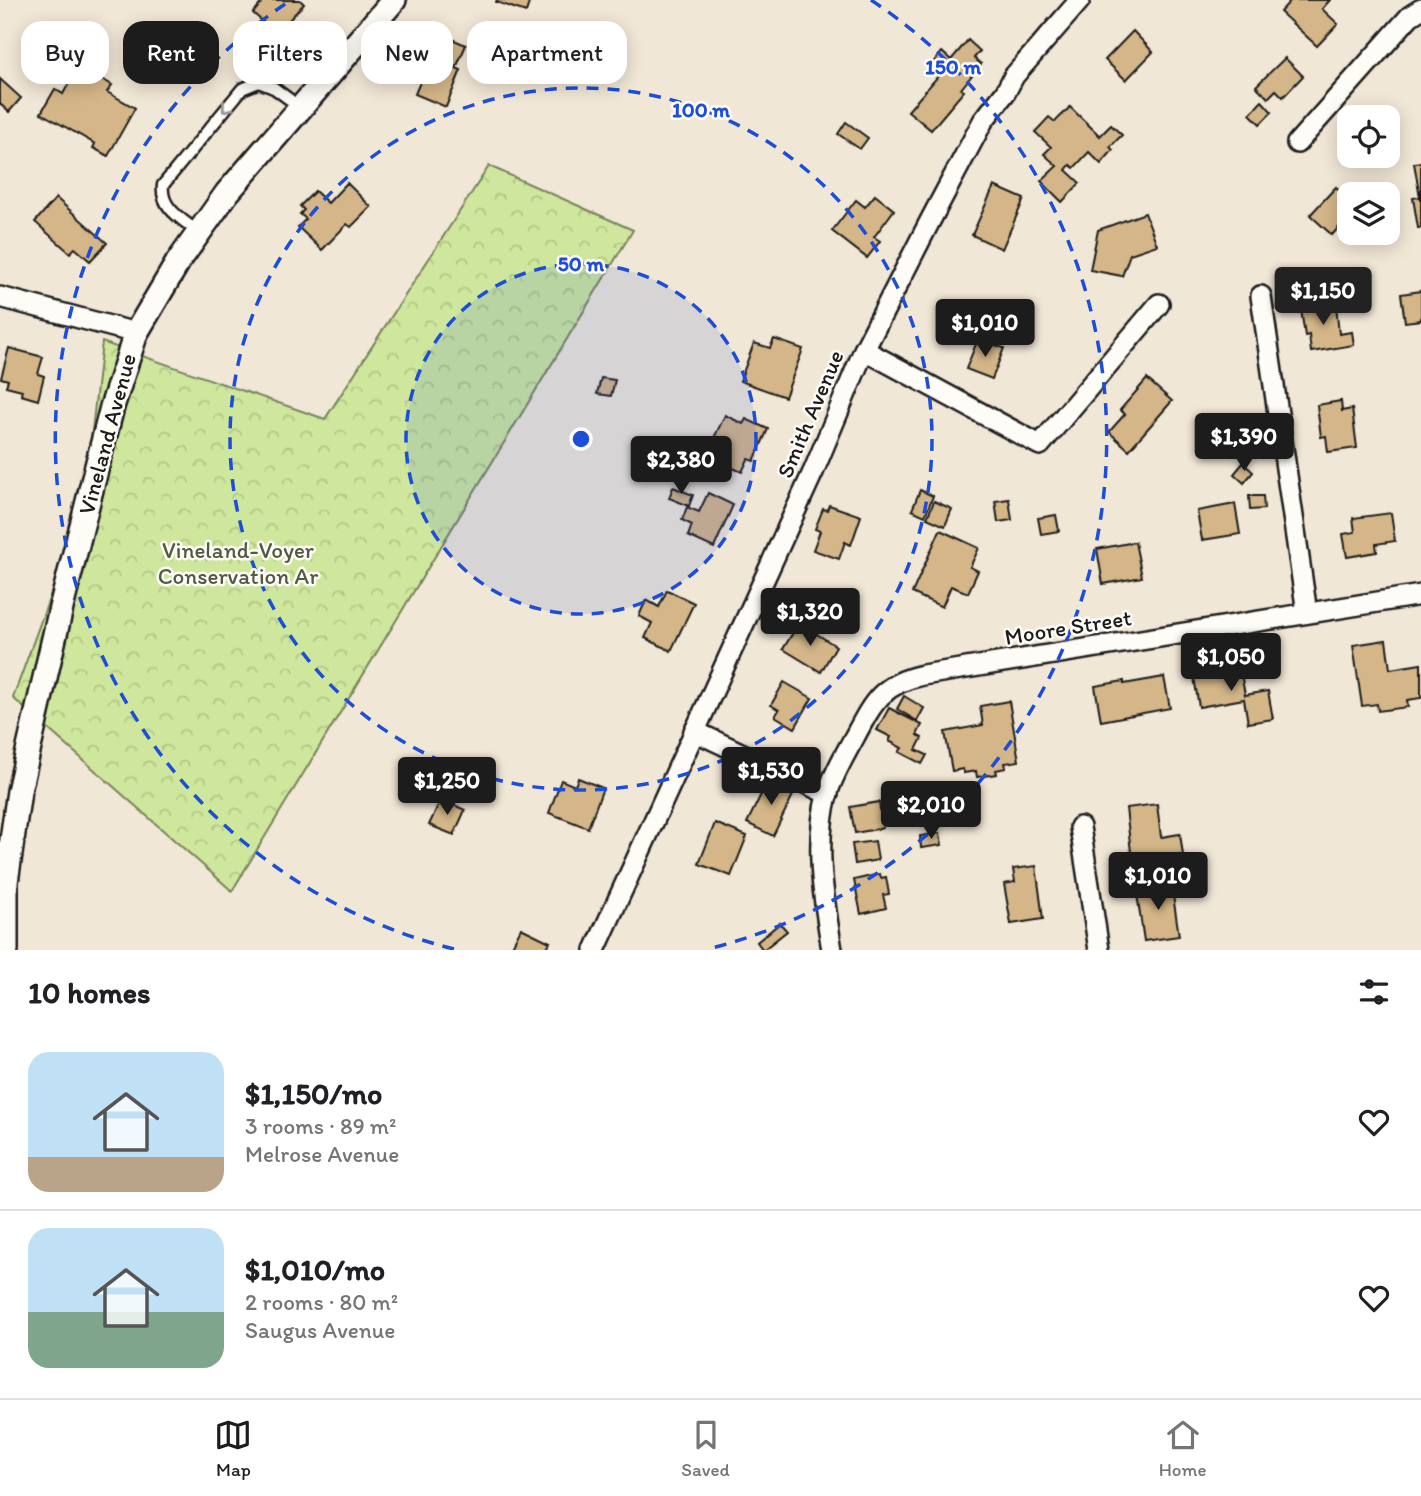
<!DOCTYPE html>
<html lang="en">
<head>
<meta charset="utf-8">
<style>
	body { margin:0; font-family:Itim,sans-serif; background:#f6f6f6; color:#202124; height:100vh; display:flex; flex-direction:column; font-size:26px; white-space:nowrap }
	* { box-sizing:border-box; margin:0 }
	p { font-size:23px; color:#757577 }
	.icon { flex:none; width:38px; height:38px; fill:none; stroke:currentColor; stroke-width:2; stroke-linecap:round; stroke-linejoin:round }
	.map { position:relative; height:950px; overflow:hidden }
	.details { display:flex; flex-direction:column; background:#fff; flex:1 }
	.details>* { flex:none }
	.hud { position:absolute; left:21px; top:21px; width:700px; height:63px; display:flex; gap:14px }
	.buttons { position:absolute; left:1337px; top:105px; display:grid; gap:14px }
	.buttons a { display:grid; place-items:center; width:63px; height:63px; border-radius:14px; background:#fff; box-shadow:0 4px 18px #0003; font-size:35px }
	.price { position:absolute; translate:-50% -60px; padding:0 16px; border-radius:7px; background:#1c1c1c; color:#fff; font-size:23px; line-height:46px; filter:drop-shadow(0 2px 4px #0008) }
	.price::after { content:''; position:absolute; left:50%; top:42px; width:21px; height:16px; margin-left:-10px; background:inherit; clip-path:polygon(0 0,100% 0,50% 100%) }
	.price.on { background:#222; color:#fff }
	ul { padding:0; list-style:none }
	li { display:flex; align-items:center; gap:21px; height:175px; padding:0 28px }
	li+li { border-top:2px solid #e0e0e0 }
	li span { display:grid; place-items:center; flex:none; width:196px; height:140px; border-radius:21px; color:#555 }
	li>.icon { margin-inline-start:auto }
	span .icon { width:84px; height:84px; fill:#fffc; stroke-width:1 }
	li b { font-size:30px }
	h2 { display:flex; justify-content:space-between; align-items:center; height:84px; padding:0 28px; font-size:30px }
	.pill { padding:0 24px; border-radius:21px; background:#fff; box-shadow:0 4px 18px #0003; font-size:24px; line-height:63px }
	.pill.on { background:#1c1c1c; color:#fff }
	.menu { display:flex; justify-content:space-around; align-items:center; height:98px; border-top:2px solid #e0e0e0; background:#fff; font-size:19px; color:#757577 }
	.menu a { display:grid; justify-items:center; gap:4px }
	.menu .on { color:#1c1c1c }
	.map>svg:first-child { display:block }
	.park { fill:url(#park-crowns); stroke:#75825c; stroke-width:2 }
	.building { fill:#d4b688; stroke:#1c1c1c; stroke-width:2 }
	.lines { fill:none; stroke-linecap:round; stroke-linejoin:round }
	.service-casing { stroke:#1c1c1c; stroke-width:15 }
	.minor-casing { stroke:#1c1c1c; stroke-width:24 }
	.tertiary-casing { stroke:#1c1c1c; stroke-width:28 }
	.service { stroke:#fdfcf7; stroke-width:10 }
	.minor { stroke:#fdfcf7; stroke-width:19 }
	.tertiary { stroke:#fdfcf7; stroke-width:23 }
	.oneway { stroke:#989794 }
	.ring { fill:none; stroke:#1d4ed8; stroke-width:3.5; stroke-dasharray:12 9 }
	.labels { text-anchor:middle; stroke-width:5; stroke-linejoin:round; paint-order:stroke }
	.street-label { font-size:23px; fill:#1c1c1c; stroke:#fdfcf7 }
	.park-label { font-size:23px; fill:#515942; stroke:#fdfcf7 }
	.centre { fill:#1d4ed8; stroke:#fdfcf7; stroke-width:3.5 }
	.ring-label { font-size:21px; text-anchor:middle; font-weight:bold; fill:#1d4ed8; stroke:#fdfcf7; stroke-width:5; stroke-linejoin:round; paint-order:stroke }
</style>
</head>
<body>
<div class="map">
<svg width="1421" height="950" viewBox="0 0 1421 950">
	<defs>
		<pattern id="park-crowns" width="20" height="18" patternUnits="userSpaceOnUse" patternTransform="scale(1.75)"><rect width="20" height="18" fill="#cee79c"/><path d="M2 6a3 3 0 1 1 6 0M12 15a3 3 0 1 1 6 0" fill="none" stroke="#b0c686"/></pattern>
	</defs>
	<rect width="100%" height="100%" fill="#f1e7d6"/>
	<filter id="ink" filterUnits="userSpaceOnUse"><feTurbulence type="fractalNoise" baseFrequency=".0143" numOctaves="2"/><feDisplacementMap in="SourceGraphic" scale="14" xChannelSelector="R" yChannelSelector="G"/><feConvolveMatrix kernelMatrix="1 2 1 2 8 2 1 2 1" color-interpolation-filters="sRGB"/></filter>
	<g filter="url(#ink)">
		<path class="park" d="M489 166 633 230 232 891 13 698 84 502 102 342 325 419Z"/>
		<g class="building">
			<path d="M264 0H300L304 4 276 34 253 13Z"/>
			<path d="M497 0H530L526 12 496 2Z"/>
			<path d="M1291 0H1330L1322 9 1338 24 1317 46 1280 12Z"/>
			<path d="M1133 31 1153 52 1126 80 1105 60Z"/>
			<path d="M440 34 466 45 456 68 461 70 446 107 415 94Z"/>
			<path d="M968 40 980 51 974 58 981 64 961 89 964 91 931 130 908 111 940 74 930 66 942 52 951 60Z"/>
			<path d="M1285 58 1303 76 1283 97 1276 90 1268 98 1256 86Z"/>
			<path d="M74 74 90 84 95 75 112 85 107 92 135 108 108 156 93 148 95 144 41 113 55 89 63 94Z"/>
			<path d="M0 79 21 98 9 112 0 104Z"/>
			<path d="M1262 101 1272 112 1260 124 1250 114Z"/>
			<path d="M1070 107 1100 136 1111 125 1122 135 1110 147 1113 150 1101 164 1089 152 1074 168 1070 165 1066 170 1080 183 1062 202 1041 181 1057 166 1044 154 1051 147 1035 132 1049 117 1055 122Z"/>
			<path d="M846 122 868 138 860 149 838 134Z"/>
			<path d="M1421 162V228H1418L1413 198 1420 197 1414 163Z"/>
			<path d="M347 183 371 207 351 227 347 224 322 250 298 227 306 219 300 214 304 210 300 206 315 191 328 203Z"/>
			<path d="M994 186 1024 199 1002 249 972 235Z"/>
			<path d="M1336 187 1349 198V216L1332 235 1310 215Z"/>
			<path d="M875 195 894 210 874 237 880 241 867 258 832 231 856 200 865 207Z"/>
			<path d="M56 198 107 243 90 261 75 248 70 253 35 222Z"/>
			<path d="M1145 213 1157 245 1130 254 1122 276 1090 270 1098 230Z"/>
			<path d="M1421 291V320L1405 322 1401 294Z"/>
			<path d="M1320 300 1321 308 1336 305 1339 334 1352 332 1354 345 1311 352 1309 335 1305 336 1300 303Z"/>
			<path d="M774 339 803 349 785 397 740 381 754 343 770 348Z"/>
			<path d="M978 339 1004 348 992 379 966 369Z"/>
			<path d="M9 348 43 357 38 374 44 376 38 400 21 395 22 390 6 386 8 380 1 378Z"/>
			<path d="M601 378 615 380 611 396 597 394Z"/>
			<path d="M1147 379 1172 401 1129 450 1109 432 1125 414 1120 410Z"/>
			<path d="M1341 401 1342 411 1352 409 1357 448 1328 452 1326 436 1321 437 1317 405Z"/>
			<path d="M725 415 743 424 746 419 768 429 754 461 748 459 742 472 716 461 723 445 713 440Z"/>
			<path d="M1243 463 1253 472 1244 483 1234 474Z"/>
			<path d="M673 487 693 495 689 506 669 498Z"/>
			<path d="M920 490 933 496 925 516 912 510Z"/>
			<path d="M708 493 733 505 714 548 688 536 692 525 682 520 687 507 699 512Z"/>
			<path d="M1249 496H1263L1264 509 1250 510Z"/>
			<path d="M1009 499 1012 520 998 522 995 501Z"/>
			<path d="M934 501 952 509 945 526 927 518Z"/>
			<path d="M1235 504 1240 534 1202 540 1197 511Z"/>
			<path d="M829 505 861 516 851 545 845 542 839 559 813 550 820 531 815 529 823 509 827 510Z"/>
			<path d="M1391 513 1395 541 1376 544 1377 552 1347 557 1343 534 1355 532 1353 518Z"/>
			<path d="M1056 515 1059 531 1041 534 1038 518Z"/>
			<path d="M940 530 979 548 970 567 978 571 968 593 951 586 942 607 912 593Z"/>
			<path d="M1135 542 1142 577 1103 584 1097 549Z"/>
			<path d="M667 590 694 603 671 651 645 638 652 623 639 616 646 600 659 607Z"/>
			<path d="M799 623 836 646 821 672 783 649Z"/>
			<path d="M1386 640 1390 669 1421 664V698L1407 700 1408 707 1378 711 1377 704 1362 706 1353 645Z"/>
			<path d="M1219 667V672L1240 668 1245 695 1268 691 1273 719 1248 723 1244 699 1199 707 1193 671Z"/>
			<path d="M1164 677 1170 708 1101 721 1095 686 1124 681V684Z"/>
			<path d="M784 682 812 698 795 728 775 716 779 710 771 705Z"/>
			<path d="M904 696 924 708 917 721 897 709Z"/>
			<path d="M1009 701 1019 761 1005 763 1006 768 996 770 997 774 977 777 976 771 964 773 963 769 952 771 945 732 983 725 980 706Z"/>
			<path d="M889 708 922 725 917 735 922 738 916 750 927 755 922 764 899 752 902 748 889 741 891 737 877 730Z"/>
			<path d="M578 778 603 788 588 828 549 813 561 780 575 786Z"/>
			<path d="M769 778 795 791 773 836 747 823Z"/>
			<path d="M441 799 465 810 454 835 429 825Z"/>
			<path d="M879 802 883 828 855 833 850 807Z"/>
			<path d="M1157 804 1161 837 1180 834 1183 855 1132 861 1126 808Z"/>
			<path d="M715 823 747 836 731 876 699 864Z"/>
			<path d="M940 833 942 845 921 848 920 836Z"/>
			<path d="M875 841 878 860 855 864 852 844Z"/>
			<path d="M1036 866 1043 919 1011 924 1004 884 1015 882 1013 869Z"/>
			<path d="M880 874 881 878 886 877 889 894 883 895 886 908 861 914 854 880Z"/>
			<path d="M1171 882 1179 936 1144 941 1136 887Z"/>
			<path d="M780 923 787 931 763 950 757 942Z"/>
			<path d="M521 928 550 942 546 950H510Z"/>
		</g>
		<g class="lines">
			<g class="service-casing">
				<path id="service" d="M198 232C182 219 160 208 163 185L242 89 259 82 274 88 300 107"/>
			</g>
			<g class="minor-casing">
				<g id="minor">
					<path d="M1297 143 1410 16 1421 9"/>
					<path d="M1261 296 1307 613"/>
					<path d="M0 297 136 333"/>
					<path d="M864 350 1040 445 1159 304"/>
					<path d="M694 731 828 794"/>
					<path d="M1080 827 1099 950"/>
					<path d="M595 950 814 470 864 350 930 221 983 121 1005 93 1014 76 1080 0"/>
					<path d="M832 950C824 900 814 845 827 795 833 774 845 755 855 736 873 702 883 683 923 675L1421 595"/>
				</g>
			</g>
			<g class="tertiary-casing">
				<path id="tertiary" d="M6 950V882L19 791 61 608 112 407 136 333 178 262 227 193 394 0"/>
			</g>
			<use href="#service" class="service"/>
			<use href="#minor" class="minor"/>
			<use href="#tertiary" class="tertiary"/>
		</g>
		<defs><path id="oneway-chevron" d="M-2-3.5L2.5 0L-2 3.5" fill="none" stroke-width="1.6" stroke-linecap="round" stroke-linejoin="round" transform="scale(1.75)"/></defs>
		<use class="oneway" href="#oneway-chevron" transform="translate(226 108) rotate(129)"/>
	</g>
	<circle cx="581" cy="439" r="175" fill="#1d4ed8" fill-opacity=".12"/>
	<g class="ring">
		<circle cx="581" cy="439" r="175"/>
		<circle cx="581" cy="439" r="351"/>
		<path d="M454 949A526 526 0 0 1 291 0M871 0A526 526 0 0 1 708 949"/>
	</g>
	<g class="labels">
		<g class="street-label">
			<text transform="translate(810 414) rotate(-67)" y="8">Smith Avenue</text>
			<text transform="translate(107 434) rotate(-75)" y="8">Vineland Avenue</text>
			<text transform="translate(1068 627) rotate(-9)" y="8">Moore Street</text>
		</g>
		<g class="park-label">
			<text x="238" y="558">Vineland-Voyer<tspan x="238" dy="26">Conservation Ar</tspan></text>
		</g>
	</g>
	<circle cx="581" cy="439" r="10" class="centre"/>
	<g class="ring-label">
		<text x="953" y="74">150 m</text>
		<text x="701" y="117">100 m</text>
		<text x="581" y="271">50 m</text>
	</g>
</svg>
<div class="buttons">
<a><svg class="icon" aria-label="locate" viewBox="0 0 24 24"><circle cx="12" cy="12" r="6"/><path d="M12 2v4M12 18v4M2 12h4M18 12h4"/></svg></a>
<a><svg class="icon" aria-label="layers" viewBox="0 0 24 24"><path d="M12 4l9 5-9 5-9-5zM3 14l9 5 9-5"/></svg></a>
</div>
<b class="price on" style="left:1323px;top:327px">$1,150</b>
<b class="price" style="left:985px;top:359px">$1,010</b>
<b class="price" style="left:1244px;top:473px">$1,390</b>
<b class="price" style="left:681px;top:496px">$2,380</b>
<b class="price" style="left:810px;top:648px">$1,320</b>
<b class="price" style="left:1231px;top:693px">$1,050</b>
<b class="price" style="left:771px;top:807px">$1,530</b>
<b class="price" style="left:447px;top:817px">$1,250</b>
<b class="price" style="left:931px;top:841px">$2,010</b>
<b class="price" style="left:1158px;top:912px">$1,010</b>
<div class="hud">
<a class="pill">Buy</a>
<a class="pill on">Rent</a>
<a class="pill">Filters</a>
<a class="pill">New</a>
<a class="pill">Apartment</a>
</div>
</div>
<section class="details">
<h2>10 homes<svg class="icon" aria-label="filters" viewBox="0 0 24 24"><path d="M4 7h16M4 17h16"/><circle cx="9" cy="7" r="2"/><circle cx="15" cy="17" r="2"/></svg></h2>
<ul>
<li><span style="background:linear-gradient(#bfe0f5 75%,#b9a48a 0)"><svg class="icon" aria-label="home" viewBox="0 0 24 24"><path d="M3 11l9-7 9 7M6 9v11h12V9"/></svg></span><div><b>$1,150/mo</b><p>3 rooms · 89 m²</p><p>Melrose Avenue</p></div><svg class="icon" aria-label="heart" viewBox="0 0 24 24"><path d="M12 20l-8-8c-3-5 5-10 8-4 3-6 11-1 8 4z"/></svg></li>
<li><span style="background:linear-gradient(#bfe0f5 60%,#7fa58c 0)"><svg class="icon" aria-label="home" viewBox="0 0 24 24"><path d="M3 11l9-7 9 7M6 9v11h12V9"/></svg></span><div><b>$1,010/mo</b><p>2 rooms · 80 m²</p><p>Saugus Avenue</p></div><svg class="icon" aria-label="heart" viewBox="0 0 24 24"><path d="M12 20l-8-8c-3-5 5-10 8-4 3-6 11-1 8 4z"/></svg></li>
</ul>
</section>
<nav class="menu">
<a class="on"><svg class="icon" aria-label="map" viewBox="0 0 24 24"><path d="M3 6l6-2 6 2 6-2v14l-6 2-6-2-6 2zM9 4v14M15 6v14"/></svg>Map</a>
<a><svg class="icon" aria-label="saved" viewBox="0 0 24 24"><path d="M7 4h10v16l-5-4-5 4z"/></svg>Saved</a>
<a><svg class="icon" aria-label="home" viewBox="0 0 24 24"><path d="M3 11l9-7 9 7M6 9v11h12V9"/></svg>Home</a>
</nav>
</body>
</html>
